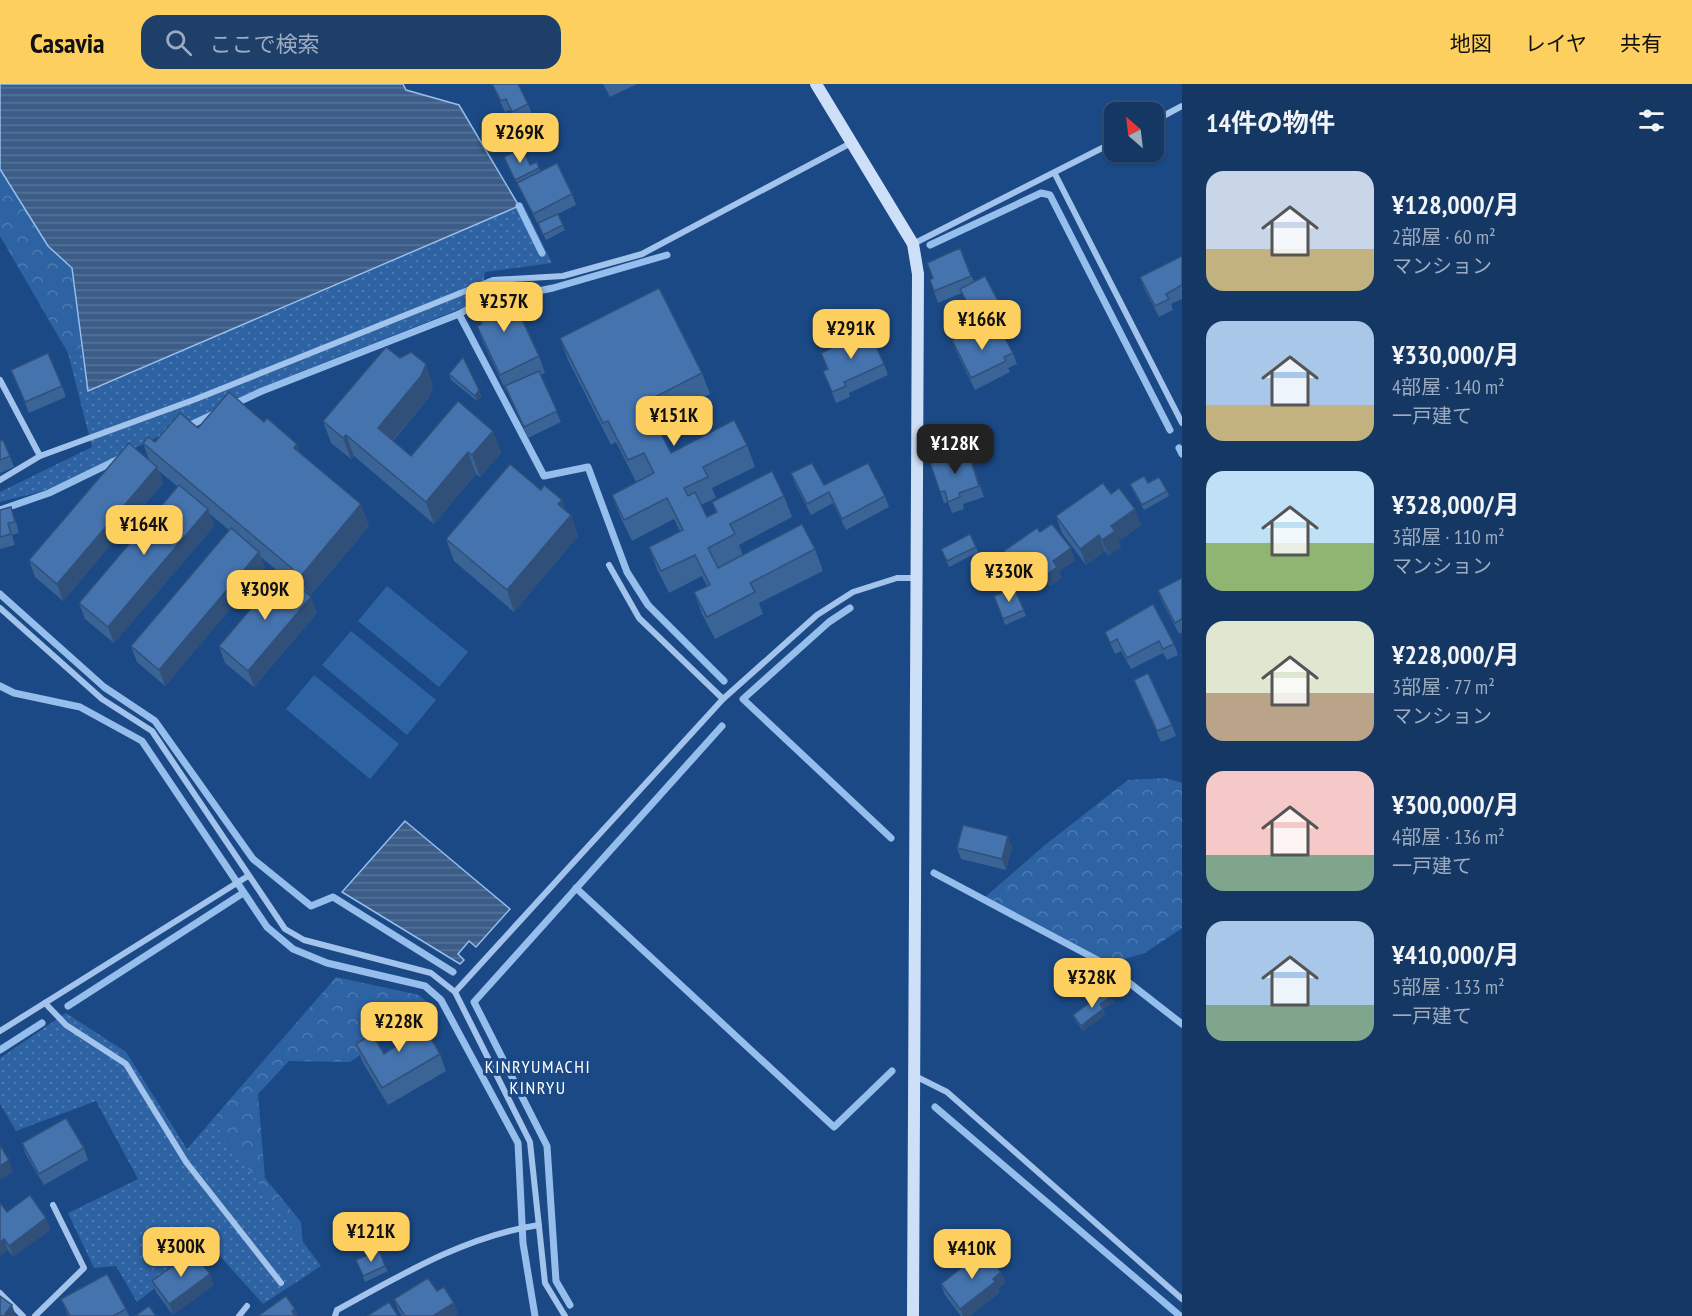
<!DOCTYPE html>
<html lang="ja">
<head>
<meta charset="utf-8">
<style>
	body { margin:0; font-family:"PT Sans Narrow","Noto Sans JP",sans-serif; background:#1d3f6a; color:#f1f3f6; height:100vh; display:flex; flex-direction:column; font-size:22px; white-space:nowrap }
	* { box-sizing:border-box; margin:0 }
	p { font-size:20px; color:#9dacbf }
	.icon { flex:none; width:33px; height:33px; fill:none; stroke:currentColor; stroke-width:2; stroke-linecap:round; stroke-linejoin:round }
	.map { position:relative; flex:1; overflow:hidden }
	.drawer { display:flex; flex-direction:column; background:#143764; width:510px }
	.drawer>* { flex:none }
	.needle { width:39px; rotate:332deg }
	.fabs { position:absolute; left:1104px; top:18px; display:grid; gap:12px }
	.fabs a { display:grid; place-items:center; width:60px; height:60px; border-radius:12px; background:#143764; box-shadow:0 2px 4px #0004,0 0 0 2px #335178; font-size:30px }
	.price { position:absolute; translate:-50% -51px; padding:0 14px; border-radius:12px; background:#fccf5f; color:#111; font-size:20px; line-height:39px; filter:drop-shadow(0 2px 3px #0008) }
	.price::after { content:''; position:absolute; left:50%; top:36px; width:18px; height:14px; margin-left:-9px; background:inherit; clip-path:polygon(0 0,100% 0,50% 100%) }
	.price.active { background:#222; color:#fff }
	ul { padding:0; list-style:none }
	li { display:flex; align-items:center; gap:18px; height:150px; padding:0 24px }
	li span { display:grid; place-items:center; flex:none; width:168px; height:120px; border-radius:18px; color:#555 }
	li>.icon { margin-inline-start:auto }
	span .icon { width:72px; height:72px; fill:#fffc; stroke-width:1 }
	li b { font-size:26px }
	h2 { display:flex; justify-content:space-between; align-items:center; height:72px; padding:0 24px; font-size:26px }
	header { display:flex; align-items:center; gap:36px; box-sizing:border-box; height:84px; padding:0 30px; background:#fccf5f; color:#111 }
	header strong { font-size:28px }
	nav { display:flex; gap:33px; margin-inline-start:auto; font-size:21px }
	.search { width:420px; height:54px; background:#1d3f6a; display:flex; align-items:center; gap:15px; box-sizing:border-box; padding:0 21px; border-radius:18px; color:#9dacbf; font-size:22px }
	main { display:flex; flex:1; min-height:0 }
	.map>svg:first-child { display:block }
	.grass { fill:url(#grass-dots) }
	.forest { fill:url(#forest-crowns) }
	.pitch { fill:#2e63a3 }
	.water { fill:url(#water-rules); stroke:#95beed; stroke-width:1.5 }
	.lines { fill:none; stroke-linecap:round; stroke-linejoin:round }
	.stream { stroke:#95beed; stroke-width:7 }
	.street { stroke:#a2c3eb; stroke-width:6 }
	.secondary { stroke:#cee0f8; stroke-width:12 }
	.wall { fill:#3a6396 }
	.shaded-wall { fill:#30507a }
	.building { fill:#4473ae; stroke:#30507a; stroke-width:1.5 }
	.labels { text-anchor:middle; stroke-width:6; stroke-linejoin:round; paint-order:stroke }
	.quarter-label { font-size:18px; letter-spacing:1.5px; fill:#fff; stroke:#1b4985 }
</style>
</head>
<body>
<header>
<strong>Casavia</strong>
<div class="search"><svg class="icon" aria-label="search" viewBox="0 0 24 24"><circle cx="10" cy="10" r="6"/><path d="M15 15l6 6"/></svg>ここで検索</div>
<nav><a>地図</a><a>レイヤ</a><a>共有</a></nav>
</header>
<main>
<div class="map">
<svg width="1182" height="1232" viewBox="0 0 1182 1232">
	<defs>
		<pattern id="grass-dots" width="8" height="8" patternUnits="userSpaceOnUse" patternTransform="scale(1.5)"><rect width="8" height="8" fill="#2e63a3"/><path d="M2 2h.1M6 6h.1" fill="none" stroke="#4d7ab1" stroke-width="1.8" stroke-linecap="round"/></pattern>
		<pattern id="forest-crowns" width="20" height="18" patternUnits="userSpaceOnUse" patternTransform="scale(1.5)"><rect width="20" height="18" fill="#2e63a3"/><path d="M2 6a3 3 0 1 1 6 0M12 15a3 3 0 1 1 6 0" fill="none" stroke="#4d7ab1"/></pattern>
		<pattern id="water-rules" width="6" height="5" patternUnits="userSpaceOnUse" patternTransform="scale(1.5)"><rect width="6" height="5" fill="#3b5d88"/><path d="M0 2.5h6" fill="none" stroke="#58759a"/></pattern>
	</defs>
	<rect width="100%" height="100%" fill="#1b4985"/>
	<g class="grass">
		<path d="M522 118 552 179 485 188 480 217 260 304 47 406 0 418V408L92 363 68 269 82 268 88 307 519 122Z"/>
		<path d="M66 929 126 968 187 1065 212 1036 321 1182 263 1220 210 1161 137 1218 116 1182 94 1184 68 1129 138 1095 96 1017 16 1047 0 1020V974Z"/>
	</g>
	<g class="forest">
		<path d="M0 85 48 162 72 184 82 268 68 269 0 152Z"/>
		<path d="M1165 694 1182 699V844L1145 869 1110 879 985 813 1045 761 1128 696Z"/>
		<path d="M336 893 419 911 431 922 350 978 289 977 258 1010 265 1094 301 1138 303 1159 212 1036Z"/>
	</g>
	<g class="pitch">
		<path d="M387 502 468 568 439 603 358 537Z"/>
		<path d="M351 547 436 616 407 651 322 581Z"/>
		<path d="M314 591 399 660 370 695 286 625Z"/>
	</g>
	<g class="water">
		<path d="M0 0H403L406 6 459 21 519 122 88 307 72 184 48 162 0 85Z"/>
		<path d="M405 737 510 825 476 863 469 857 458 870 464 876 460 880 342 808Z"/>
	</g>
	<g class="lines">
		<g class="stream">
			<path d="M519 122 542 169"/>
			<path d="M930 161 1041 109 1050 111 1170 346"/>
			<path d="M498 215 553 204 667 171"/>
			<path d="M481 218 459 230 544 392 588 383 627 488 648 521 724 597"/>
			<path d="M232 321 262 307 459 230"/>
			<path d="M186 343 216 329"/>
			<path d="M1179 364 1182 370"/>
			<path d="M0 426 49 409 119 375"/>
			<path d="M0 510 104 603 155 637 253 775 311 822 333 813 453 888"/>
			<path d="M850 524 829 538 743 615 891 754"/>
			<path d="M0 602 14 609 80 623 142 657 267 843 293 865 327 879 425 902 441 916 518 1059 523 1159 535 1232"/>
			<path d="M934 789 1105 880 1182 940"/>
			<path d="M576 804 834 1043 892 987"/>
			<path d="M68 922 243 809"/>
			<path d="M0 966 42 939"/>
			<path d="M935 1023 1180 1232"/>
			<path d="M570 1221 556 1197 547 1062 474 918 722 642"/>
		</g>
		<g class="street">
			<path d="M1154 37 1182 22"/>
			<path d="M1055 90 1182 339"/>
			<path d="M913 160 1114 58"/>
			<path d="M0 296 40 372"/>
			<path d="M0 396 40 372 196 315 493 196 563 192 642 170 851 59"/>
			<path d="M609 481 639 534 723 615"/>
			<path d="M0 524 102 615 152 647 285 845 304 856 431 889 455 908 530 1058 545 1199 565 1232"/>
			<path d="M455 908 723 615 817 531 853 508 897 494H917"/>
			<path d="M45 919 66 941 126 980 186 1078 281 1199"/>
			<path d="M0 947 248 792"/>
			<path d="M915 992 947 1008 1182 1215"/>
			<path d="M0 1209 23 1232"/>
			<path d="M35 1232 84 1184 53 1121"/>
			<path d="M239 1232 247 1222"/>
			<path d="M335 1232 337 1226C401 1191 466 1152 539 1141"/>
		</g>
		<path class="secondary" d="M816 0 913 160 918 190 913 1232"/>
	</g>
	<g class="wall">
		<path d="M492 0H518L528 20 532 31 516 39 510 26 505 28Z"/>
		<path d="M603 0H637L610 13Z"/>
		<path d="M504 73 530 81 537 78 540 87 572 110 576 121 558 130 565 146 546 156Z"/>
		<path d="M960 164 974 198 999 219 1003 231 978 243 962 209 938 219 930 196 933 194 927 179Z"/>
		<path d="M1182 172V215L1171 220 1173 226 1159 233 1144 204 1140 193Z"/>
		<path d="M472 219 514 234 539 272 545 289 540 291 561 338 528 354 507 307H506L483 258 477 242 481 240Z"/>
		<path d="M984 253 1013 269 1017 280 1008 284 1010 288 975 306 956 267 952 256Z"/>
		<path d="M560 254 702 289 710 310 655 338 671 369 747 361 755 383 712 404 716 414 701 421 707 433 716 429 712 418 784 412 792 433 739 461 743 471 815 465 823 487 759 519 763 530 715 555 702 530 694 508 707 502 702 492 669 509 657 485 649 463 680 447 674 435 632 457 620 432 612 411 636 398 616 358 611 361 568 276Z"/>
		<path d="M821 269 884 280 888 291 849 309 850 313 836 319 823 287 827 285Z"/>
		<path d="M11 286 62 302 66 313 29 329Z"/>
		<path d="M449 290 482 312 477 317 451 296Z"/>
		<path d="M433 302 429 314 393 357 411 372 493 347 501 369 480 393 476 390 434 440 354 372 351 375 331 359 323 337Z"/>
		<path d="M198 344 301 369 369 442 310 512 317 529 254 603 225 579 219 562 281 490 261 473 265 484 165 602 137 578 131 562 229 446 210 430 214 442 114 559 85 535 79 519 178 403 159 387 163 399 63 517 35 493 29 476 149 376 143 359 155 358Z"/>
		<path d="M0 357 10 372 14 383 0 389Z"/>
		<path d="M968 367 984 413 963 420 964 425 952 429 948 418 944 419 930 379Z"/>
		<path d="M791 389 824 401 885 412 889 423 846 446 833 419 811 431 795 400Z"/>
		<path d="M1148 399 1167 407 1169 412 1144 426 1132 405 1130 400Z"/>
		<path d="M541 406 562 416 566 427 571 431 578 452 514 528 454 477 446 455Z"/>
		<path d="M1111 410 1141 441 1118 457 1121 463 1108 472 1105 467 1086 481 1062 449 1056 432Z"/>
		<path d="M0 426 15 434 19 449 12 451 15 461 0 465Z"/>
		<path d="M1040 448 1075 476 1059 487 1061 494 1050 502 1046 497 1030 508 1008 478 1004 467Z"/>
		<path d="M976 463 978 468 949 483 941 465Z"/>
		<path d="M1182 494V548L1179 550 1162 517 1158 506Z"/>
		<path d="M1014 504 1026 532 1005 541 994 512Z"/>
		<path d="M1105 548 1174 560 1178 571 1167 576 1163 569 1131 585 1121 567 1115 570Z"/>
		<path d="M1134 596 1172 641 1176 652 1161 658 1138 607Z"/>
		<path d="M1012 763 1006 786 961 775 957 764Z"/>
		<path d="M1112 912 1114 918 1103 925 1105 931 1083 947 1075 936 1073 931Z"/>
		<path d="M395 948 440 970 446 987 388 1021 362 977 356 960 384 970 400 961Z"/>
		<path d="M22 1059 84 1064 88 1076 44 1101 26 1071Z"/>
		<path d="M0 1120 7 1128 46 1134 50 1146 13 1173 8 1166 0 1172Z"/>
		<path d="M356 1176 385 1182 388 1187 365 1198Z"/>
		<path d="M1001 1188 1005 1199 998 1205 999 1209 970 1232H961L945 1211 941 1200Z"/>
		<path d="M152 1197 214 1201 173 1231 156 1208Z"/>
		<path d="M437 1207 454 1219 458 1230 455 1232H402L398 1226 394 1215Z"/>
		<path d="M61 1215 126 1225 129 1232H68Z"/>
	</g>
	<g class="shaded-wall">
		<path d="M426 280 433 302 429 314 385 365 378 344Z"/>
		<path d="M479 306 482 312 477 317 475 312Z"/>
		<path d="M493 347 501 369 480 393 472 371Z"/>
		<path d="M346 351 354 372 351 375 343 354Z"/>
		<path d="M297 360 305 381 294 364Z"/>
		<path d="M468 368 476 390 434 440 426 418Z"/>
		<path d="M157 383 163 399 63 517 57 500Z"/>
		<path d="M562 416 568 433 571 431 578 452 514 528 507 506 558 420Z"/>
		<path d="M361 420 369 442 309 513 301 492Z"/>
		<path d="M208 425 214 442 114 559 108 543Z"/>
		<path d="M1135 425 1141 441 1118 457 1121 463 1108 472 1102 456 1111 442Z"/>
		<path d="M1099 451 1105 467 1086 481 1080 465Z"/>
		<path d="M1071 464 1075 476 1059 487 1061 494 1050 502 1046 491 1053 477Z"/>
		<path d="M259 468 265 484 165 602 159 586Z"/>
		<path d="M1042 486 1046 497 1030 508 1026 497Z"/>
		<path d="M311 513 317 529 254 603 248 587Z"/>
		<path d="M1008 752 1012 763 1006 786 1002 775Z"/>
		<path d="M1112 912 1114 918 1102 926 1100 920Z"/>
		<path d="M1103 925 1105 931 1083 947 1081 942Z"/>
		<path d="M9 1076 13 1088 0 1096V1082Z"/>
		<path d="M46 1134 50 1146 13 1173 9 1162Z"/>
		<path d="M4 1155 8 1166 0 1172V1158Z"/>
		<path d="M1001 1188 1005 1199 998 1205 999 1209 970 1232H963L960 1225Z"/>
		<path d="M210 1190 214 1201 173 1231 169 1220Z"/>
		<path d="M454 1219 458 1230 455 1232H433Z"/>
		<path d="M12 1221 16 1232H5V1230Z"/>
		<path d="M295 1225 298 1232H293L292 1227Z"/>
	</g>
	<g class="building">
		<path d="M492 0H518L528 20 512 28 506 15 501 17Z"/>
		<path d="M522 64 530 81 537 78 539 84 515 96 504 73Z"/>
		<path d="M557 79 572 110 533 130 517 99Z"/>
		<path d="M558 130 563 141 543 151 538 139Z"/>
		<path d="M960 164 971 192 934 207 930 196 933 194 927 179Z"/>
		<path d="M1182 172V201L1166 210 1169 215 1155 222 1140 193Z"/>
		<path d="M985 192 999 219 974 232 960 205Z"/>
		<path d="M659 204 702 289 645 318 671 369 734 336 747 361 703 383 708 393 684 404 688 412 695 408 707 433 717 428 712 418 772 387 784 412 730 440 735 450 708 464 718 484 802 440 815 465 750 499 755 508 707 533 694 508 710 501 695 471 661 487 649 463 683 446 667 414 624 436 612 411 654 389 644 369 628 376 608 337 603 339 560 254Z"/>
		<path d="M501 205 514 234 520 231 539 272 500 291 477 242 482 240 472 219Z"/>
		<path d="M979 243 984 253 1000 245 1013 269 1004 273 1006 277 971 294 952 256Z"/>
		<path d="M869 247 884 280 844 298 846 302 832 308 823 287 828 285 821 269Z"/>
		<path d="M386 263 400 274 411 268 426 280 421 292 378 344 411 372 458 317 493 347 472 371 468 368 426 418 346 351 343 354 323 337Z"/>
		<path d="M48 269 62 302 25 318 11 286Z"/>
		<path d="M463 273 479 306 475 312 449 290Z"/>
		<path d="M539 287 557 327 524 343 505 302Z"/>
		<path d="M229 308 264 338 267 334 297 360 294 364 361 420 301 492 143 359 148 353 155 358 180 329 198 344Z"/>
		<path d="M3 356 10 372 0 376V357Z"/>
		<path d="M962 358 966 368 940 376 937 367Z"/>
		<path d="M129 359 157 383 57 500 29 476Z"/>
		<path d="M968 367 979 402 959 409 960 413 948 418 945 407 940 408 930 379Z"/>
		<path d="M812 379 824 401 868 379 885 412 842 435 829 408 807 420 791 389Z"/>
		<path d="M510 380 541 406 544 401 562 416 558 420 571 431 507 506 446 455Z"/>
		<path d="M1144 392 1148 399 1159 393 1167 407 1142 421 1130 400Z"/>
		<path d="M1103 399 1111 410 1119 404 1135 425 1111 442 1115 447 1102 456 1099 451 1080 465 1056 432Z"/>
		<path d="M179 401 208 425 108 543 79 519Z"/>
		<path d="M11 423 15 438 8 439 11 450 0 453V426Z"/>
		<path d="M1052 440 1071 464 1053 477 1057 483 1046 491 1042 486 1026 497 1004 467 1037 444 1040 448Z"/>
		<path d="M231 444 259 468 159 586 131 562Z"/>
		<path d="M970 450 976 463 947 477 941 465Z"/>
		<path d="M282 488 311 513 248 587 219 562Z"/>
		<path d="M1182 494V535L1175 539 1158 506Z"/>
		<path d="M1014 504 1024 526 1003 535 994 512Z"/>
		<path d="M1153 520 1174 560 1163 565 1159 557 1127 574 1117 555 1110 559 1105 548Z"/>
		<path d="M1148 589 1172 641 1157 647 1134 596Z"/>
		<path d="M963 741 1008 752 1002 775 957 764Z"/>
		<path d="M1107 906 1112 912 1100 920 1103 925 1081 942 1073 931Z"/>
		<path d="M419 934 440 970 382 1004 356 960 372 950 384 970 401 959 395 948Z"/>
		<path d="M66 1034 84 1064 39 1090 22 1059Z"/>
		<path d="M0 1061 9 1076 0 1082Z"/>
		<path d="M30 1111 46 1134 9 1162 4 1155 0 1158V1120H1L7 1128Z"/>
		<path d="M379 1166 385 1182 363 1192 356 1176Z"/>
		<path d="M984 1166 1001 1188 993 1195 995 1198 960 1225 941 1200Z"/>
		<path d="M193 1167 210 1190 169 1220 152 1197Z"/>
		<path d="M107 1190 126 1225 113 1232H70L61 1215Z"/>
		<path d="M428 1194 437 1207 444 1203 454 1219 433 1232H405L394 1215Z"/>
		<path d="M0 1212 12 1221 5 1230 7 1232H0Z"/>
		<path d="M286 1212 295 1225 292 1227 295 1232H258Z"/>
		<path d="M389 1218 398 1232H367Z"/>
		<path d="M149 1222 156 1232H135Z"/>
	</g>
	<g class="labels">
		<g class="quarter-label">
			<text x="538" y="989">KINRYUMACHI<tspan x="538" dy="21">KINRYU</tspan></text>
		</g>
	</g>
</svg>
<div class="fabs">
<a><svg class="needle" viewBox="-14 -14 28 28"><path d="M0-13l5 13h-10z" fill="#e53935"/><path d="M0 13l5-13h-10z" fill="#9dacbf"/></svg></a>
</div>
<b class="price" style="left:520px;top:80px">¥269K</b>
<b class="price" style="left:504px;top:249px">¥257K</b>
<b class="price" style="left:982px;top:267px">¥166K</b>
<b class="price" style="left:851px;top:276px">¥291K</b>
<b class="price" style="left:674px;top:363px">¥151K</b>
<b class="price active" style="left:955px;top:391px">¥128K</b>
<b class="price" style="left:144px;top:472px">¥164K</b>
<b class="price" style="left:1009px;top:519px">¥330K</b>
<b class="price" style="left:265px;top:537px">¥309K</b>
<b class="price" style="left:1092px;top:925px">¥328K</b>
<b class="price" style="left:399px;top:969px">¥228K</b>
<b class="price" style="left:371px;top:1179px">¥121K</b>
<b class="price" style="left:181px;top:1194px">¥300K</b>
<b class="price" style="left:972px;top:1196px">¥410K</b>
</div>
<section class="drawer">
<h2>14件の物件<svg class="icon" aria-label="filters" viewBox="0 0 24 24"><path d="M4 7h16M4 17h16"/><circle cx="9" cy="7" r="2"/><circle cx="15" cy="17" r="2"/></svg></h2>
<ul>
<li><span style="background:linear-gradient(#c9d6e8 65%,#c2b280 0)"><svg class="icon" aria-label="home" viewBox="0 0 24 24"><path d="M3 11l9-7 9 7M6 9v11h12V9"/></svg></span><div><b>¥128,000/月</b><p>2部屋 · 60 m²</p><p>マンション</p></div></li>
<li><span style="background:linear-gradient(#a9c7e8 70%,#c2b280 0)"><svg class="icon" aria-label="home" viewBox="0 0 24 24"><path d="M3 11l9-7 9 7M6 9v11h12V9"/></svg></span><div><b>¥330,000/月</b><p>4部屋 · 140 m²</p><p>一戸建て</p></div></li>
<li><span style="background:linear-gradient(#bfe0f5 60%,#8fb573 0)"><svg class="icon" aria-label="home" viewBox="0 0 24 24"><path d="M3 11l9-7 9 7M6 9v11h12V9"/></svg></span><div><b>¥328,000/月</b><p>3部屋 · 110 m²</p><p>マンション</p></div></li>
<li><span style="background:linear-gradient(#dfe7d0 60%,#b9a48a 0)"><svg class="icon" aria-label="home" viewBox="0 0 24 24"><path d="M3 11l9-7 9 7M6 9v11h12V9"/></svg></span><div><b>¥228,000/月</b><p>3部屋 · 77 m²</p><p>マンション</p></div></li>
<li><span style="background:linear-gradient(#f6c9c9 70%,#7fa58c 0)"><svg class="icon" aria-label="home" viewBox="0 0 24 24"><path d="M3 11l9-7 9 7M6 9v11h12V9"/></svg></span><div><b>¥300,000/月</b><p>4部屋 · 136 m²</p><p>一戸建て</p></div></li>
<li><span style="background:linear-gradient(#a9c7e8 70%,#7fa58c 0)"><svg class="icon" aria-label="home" viewBox="0 0 24 24"><path d="M3 11l9-7 9 7M6 9v11h12V9"/></svg></span><div><b>¥410,000/月</b><p>5部屋 · 133 m²</p><p>一戸建て</p></div></li>
</ul>
</section>
</main>
</body>
</html>
